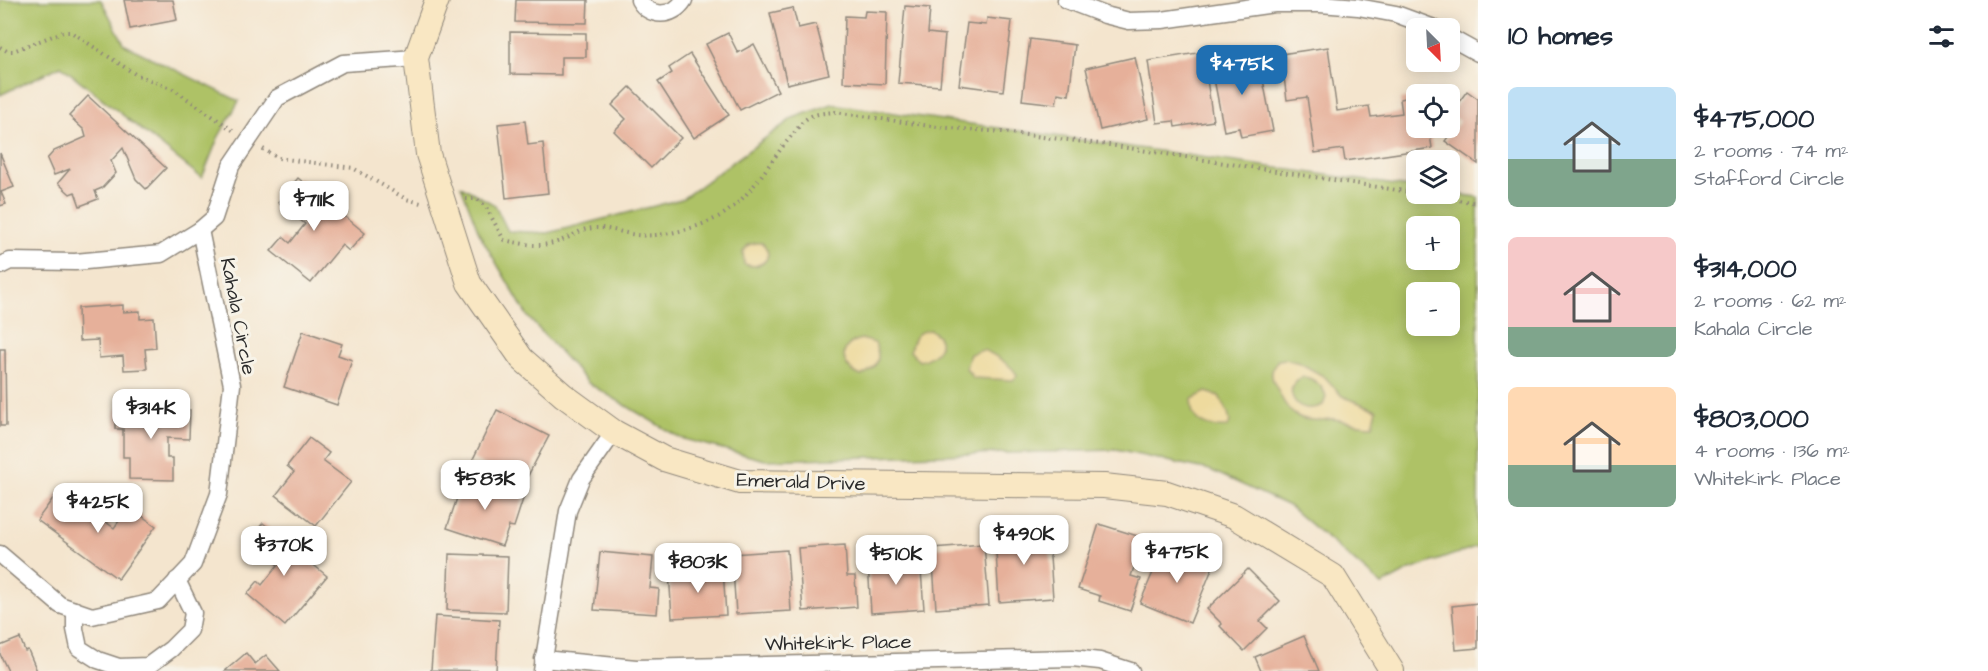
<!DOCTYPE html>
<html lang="en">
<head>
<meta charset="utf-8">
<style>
	body { margin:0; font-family:"Architects Daughter",sans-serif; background:#f2f2f3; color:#1f2937; height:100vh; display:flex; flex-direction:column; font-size:22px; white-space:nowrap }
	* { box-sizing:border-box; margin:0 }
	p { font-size:20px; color:#747a83 }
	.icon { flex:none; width:33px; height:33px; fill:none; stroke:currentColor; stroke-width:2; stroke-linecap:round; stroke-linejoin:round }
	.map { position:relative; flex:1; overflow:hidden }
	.drawer { display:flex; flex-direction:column; background:#fff; width:510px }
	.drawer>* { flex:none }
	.needle { width:39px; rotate:156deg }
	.fabs { position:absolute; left:1406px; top:18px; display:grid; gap:12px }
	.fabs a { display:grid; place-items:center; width:54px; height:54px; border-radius:9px; background:#fff; box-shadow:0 3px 15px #0003; font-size:30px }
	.price { position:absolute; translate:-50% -51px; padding:0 14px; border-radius:12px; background:#fff; color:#222; font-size:20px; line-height:39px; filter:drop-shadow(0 2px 3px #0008) }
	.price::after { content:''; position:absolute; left:50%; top:36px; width:18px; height:14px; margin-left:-9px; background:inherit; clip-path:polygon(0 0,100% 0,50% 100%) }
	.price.current { background:#1f6fb2; color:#fff }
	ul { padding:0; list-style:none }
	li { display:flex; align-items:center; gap:18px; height:150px; padding:0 30px }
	li span { display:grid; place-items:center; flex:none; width:168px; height:120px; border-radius:9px; color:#555 }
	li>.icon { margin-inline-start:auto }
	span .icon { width:72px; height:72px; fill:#fffc; stroke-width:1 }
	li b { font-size:26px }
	h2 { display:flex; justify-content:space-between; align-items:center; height:72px; padding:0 30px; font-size:26px }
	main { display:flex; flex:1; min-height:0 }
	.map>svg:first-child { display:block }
	.green { fill:#aec266; stroke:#6c7648; stroke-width:1.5; fill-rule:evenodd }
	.sand { fill:#eeda9e; stroke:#8c8264; stroke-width:1.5; fill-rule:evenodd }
	.building { fill:#e6b09a }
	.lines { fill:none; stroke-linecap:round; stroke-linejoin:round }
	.street-casing { stroke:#90887c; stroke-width:19 }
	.secondary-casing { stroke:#90887c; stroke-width:26 }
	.path { stroke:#90887c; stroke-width:4; stroke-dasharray:1.5 4.5; stroke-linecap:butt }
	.street { stroke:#fff; stroke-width:16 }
	.secondary { stroke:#f9e7c3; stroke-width:24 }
	.labels { text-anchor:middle; stroke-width:6; stroke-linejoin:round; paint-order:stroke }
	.street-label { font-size:20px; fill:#2b2b2b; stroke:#f7f3e8 }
</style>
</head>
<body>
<main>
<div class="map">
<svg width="1478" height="671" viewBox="0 0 1478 671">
	<rect width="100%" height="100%" fill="#f7f3e8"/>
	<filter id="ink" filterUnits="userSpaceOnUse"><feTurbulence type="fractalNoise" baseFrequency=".0167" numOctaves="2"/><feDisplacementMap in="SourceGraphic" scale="12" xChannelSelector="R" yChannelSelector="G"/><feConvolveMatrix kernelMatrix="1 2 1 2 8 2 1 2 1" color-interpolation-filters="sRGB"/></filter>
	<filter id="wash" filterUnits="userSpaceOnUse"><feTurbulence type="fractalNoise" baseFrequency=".008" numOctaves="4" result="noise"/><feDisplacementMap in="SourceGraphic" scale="24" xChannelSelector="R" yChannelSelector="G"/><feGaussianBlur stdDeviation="1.35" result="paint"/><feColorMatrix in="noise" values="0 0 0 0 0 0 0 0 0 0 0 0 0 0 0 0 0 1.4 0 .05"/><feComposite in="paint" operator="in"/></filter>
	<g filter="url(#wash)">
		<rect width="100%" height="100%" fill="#f4e5ce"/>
		<g class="green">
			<path d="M0 0H101L125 45 239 101 218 138 202 178 61 66 0 95Z"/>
			<path d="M832 104 1416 188V194L1449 193 1478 197V546L1410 570 1382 585 1289 506 1210 470 1116 450 765 460 680 438 588 383 528 317 480 235 461 186 495 205 508 231 548 233 682 199 793 118ZM1416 226H1449V260H1416ZM1416 292H1449V326H1416Z"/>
		</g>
		<g class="sand">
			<path d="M756 243H762C777 257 760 271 744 264L743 252 748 245Z"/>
			<path d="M930 330C951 341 936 358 919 361L910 351C913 338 916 331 930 330Z"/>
			<path d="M861 339 875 343C882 360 877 368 861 376 840 366 837 346 861 339Z"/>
			<path d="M983 350C992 353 1015 367 1017 376L1013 380 973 378 966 368 970 354Z"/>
			<path d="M1285 359 1300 363 1325 377 1342 396 1377 410 1373 425C1357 425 1345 420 1332 419 1325 419 1319 421 1313 420 1293 420 1285 406 1277 389 1271 378 1269 371 1278 360ZM1304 377C1314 378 1324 387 1326 397L1323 405C1293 419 1280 383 1304 377Z"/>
			<path d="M1206 392 1219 396 1228 413 1230 422 1228 427C1208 429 1188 422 1192 399Z"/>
		</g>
		<g id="blocks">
			<g class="building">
				<path d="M124 0H173L177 20 130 29Z"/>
				<path d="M516 0H588L587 23 515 22Z"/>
				<path d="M905 6 930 8 928 33 945 35 940 86 898 83Z"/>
				<path d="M793 8 798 28 816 24 829 74 787 84 770 13Z"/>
				<path d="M865 11 887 12 885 84 843 82 845 16 864 17Z"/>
				<path d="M987 18 1012 21 1003 91 959 85 967 23 986 25Z"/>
				<path d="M510 32 586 33V57H561V75L510 74Z"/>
				<path d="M728 33 738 53 754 44 778 91 740 110 706 44Z"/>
				<path d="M1030 39 1075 45 1069 95 1058 93 1056 104 1022 100Z"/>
				<path d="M1328 47 1337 111 1369 106 1371 117 1402 113 1400 99 1416 96V128H1429L1432 148 1345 161 1343 149 1315 153 1307 97 1287 100 1281 54Z"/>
				<path d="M1203 52 1213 121 1175 127 1174 121 1157 123 1148 61Z"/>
				<path d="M690 54 729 115 694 138 658 82 672 73 669 68Z"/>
				<path d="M1258 54 1273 131 1241 137 1239 128 1224 131 1211 63Z"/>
				<path d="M1135 57 1148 119 1100 130 1086 68Z"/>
				<path d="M630 87 681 138 651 168 614 131 626 119 612 105Z"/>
				<path d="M1467 91 1478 99V164L1445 141 1460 121 1450 114Z"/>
				<path d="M88 96 166 168 146 189 136 179 123 148 111 161 116 173 102 188 95 191 98 199 80 206 75 192 70 194 58 183 70 169 54 175 47 159 54 151 86 137 84 130 69 116Z"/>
				<path d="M525 121 528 145 543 143 548 193 506 198 498 124Z"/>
				<path d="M0 153 14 187 1 192 6 204 0 206Z"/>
				<path d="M298 178 365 233 349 251 342 245 311 283 271 251 283 237 290 243 305 224 278 202Z"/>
				<path d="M123 305V312L140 311V319L154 318 156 348 145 349 147 369 124 370 123 356 99 358 98 340 79 341 78 308Z"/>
				<path d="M303 331 342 344 338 355 352 360 337 405 284 387Z"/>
				<path d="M0 349H5L6 426H0Z"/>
				<path d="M115 409 190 410 189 439 167 438V458H173V480L129 479V457H123V429H115Z"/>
				<path d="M497 410 549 436 523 485 473 459Z"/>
				<path d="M309 438 329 453 323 461 351 482 316 526 276 495 294 472 287 466Z"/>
				<path d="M464 477 524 496 514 527 509 526 502 546 447 528Z"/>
				<path d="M57 493 77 508 80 503 114 528 129 507 156 526 118 579 37 520Z"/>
				<path d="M263 523 327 576 285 626 247 594 258 581 262 585 278 565 248 541Z"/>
				<path d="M1099 524 1144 538 1131 576 1141 579 1130 611 1099 601 1100 596 1078 589Z"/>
				<path d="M1048 530 1053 598 999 602 995 535Z"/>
				<path d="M984 544 989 605 936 609 932 548Z"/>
				<path d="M1165 544 1214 564 1190 623 1140 603Z"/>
				<path d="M845 545 847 576H855L857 607 803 611 798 548Z"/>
				<path d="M787 550 791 611 736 614 732 554Z"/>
				<path d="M600 552 653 557 650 588 659 589 657 614 594 610Z"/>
				<path d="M449 554 508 556 506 612 447 610Z"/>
				<path d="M920 558 924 609 871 613 868 562Z"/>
				<path d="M723 569 726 615 672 618 669 572Z"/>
				<path d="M1248 569 1280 601 1260 621 1267 628 1244 651 1220 626 1222 624 1207 609Z"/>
				<path d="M1478 603V648L1456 650 1452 606Z"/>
				<path d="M435 616 499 620 496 671 431 670Z"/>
				<path d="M1304 636 1319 671H1261L1255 657Z"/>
				<path d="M20 638 25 651 28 650 37 671H8L0 654V646Z"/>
				<path d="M246 653 255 664 266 655 280 671H225Z"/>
			</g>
		</g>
	</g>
	<g filter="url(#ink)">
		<use href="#blocks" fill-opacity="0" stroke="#90887c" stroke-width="1.5"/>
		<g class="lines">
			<g class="street-casing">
				<g id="street">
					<path d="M639 0C649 18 673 18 684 0"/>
					<path d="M1066 0 1105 15 1129 21 1162 20 1274 4H1320L1358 7 1396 14 1434 28"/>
					<path d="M1449 37 1478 53"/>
					<path d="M200 230 214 218 231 166 277 98 343 63 416 58"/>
					<path d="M0 266 10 261 75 262 161 254 200 230 232 385 219 494 193 564 158 601 92 616 60 605 0 554"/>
					<path d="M75 610V629L79 648 98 660 119 667 148 666 171 649 190 630 193 613 177 580"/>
					<path d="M543 659 636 668 1072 658 1100 661 1131 671"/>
					<path d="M542 671 568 511 581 479 614 432"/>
				</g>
			</g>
			<g class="secondary-casing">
				<path id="secondary" d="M437 0 416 58 428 154 469 283 522 359 563 395 614 432 664 459 740 482 1104 486 1167 493 1234 516 1333 576 1392 671"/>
			</g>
			<g class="path">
				<path d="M0 47 7 51H13L63 32H71L135 74 173 89 234 131"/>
				<path d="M263 149 278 158 353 168 406 199 421 203"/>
				<path d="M1418 194 1478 203"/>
				<path d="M466 199H477L486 207 504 240C528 245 543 249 567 238 573 236 580 230 587 229 604 225 621 233 637 235 664 238 707 226 728 211 755 191 771 159 793 134 797 130 800 124 805 120 813 113 825 113 835 112L937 127 1002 132 1109 145 1416 193"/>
			</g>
			<use href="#street" class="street"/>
			<use href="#secondary" class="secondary"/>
		</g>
	</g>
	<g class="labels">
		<g class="street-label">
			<text transform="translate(239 316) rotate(79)" y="7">Kahala Circle</text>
			<text transform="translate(801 481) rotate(2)" y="7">Emerald Drive</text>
			<text transform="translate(838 642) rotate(-1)" y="7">Whitekirk Place</text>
		</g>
	</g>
</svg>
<div class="fabs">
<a><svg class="needle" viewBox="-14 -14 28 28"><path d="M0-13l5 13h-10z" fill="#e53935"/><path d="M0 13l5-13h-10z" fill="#747a83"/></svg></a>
<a><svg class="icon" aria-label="locate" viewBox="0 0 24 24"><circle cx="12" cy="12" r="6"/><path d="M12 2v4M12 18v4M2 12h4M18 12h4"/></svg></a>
<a><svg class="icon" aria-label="layers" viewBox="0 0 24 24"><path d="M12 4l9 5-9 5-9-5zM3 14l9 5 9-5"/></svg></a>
<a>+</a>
<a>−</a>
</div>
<b class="price current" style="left:1242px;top:96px">$475K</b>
<b class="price" style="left:314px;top:232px">$711K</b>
<b class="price" style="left:151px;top:440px">$314K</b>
<b class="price" style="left:485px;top:511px">$583K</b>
<b class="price" style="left:98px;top:534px">$425K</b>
<b class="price" style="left:1024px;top:566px">$490K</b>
<b class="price" style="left:284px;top:577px">$370K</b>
<b class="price" style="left:1177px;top:584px">$475K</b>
<b class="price" style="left:896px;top:586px">$510K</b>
<b class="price" style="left:698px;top:594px">$803K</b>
</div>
<section class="drawer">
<h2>10 homes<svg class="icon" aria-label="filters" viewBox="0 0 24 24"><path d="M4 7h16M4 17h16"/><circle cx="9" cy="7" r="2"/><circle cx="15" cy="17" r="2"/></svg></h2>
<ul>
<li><span style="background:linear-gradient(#bfe0f5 60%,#7fa58c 0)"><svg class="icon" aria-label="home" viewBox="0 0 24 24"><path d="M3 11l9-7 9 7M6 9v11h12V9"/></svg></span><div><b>$475,000</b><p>2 rooms · 74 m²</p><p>Stafford Circle</p></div></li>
<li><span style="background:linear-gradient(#f6c9c9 75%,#7fa58c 0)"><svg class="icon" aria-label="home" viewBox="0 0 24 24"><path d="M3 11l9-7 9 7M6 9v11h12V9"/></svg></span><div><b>$314,000</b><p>2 rooms · 62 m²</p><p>Kahala Circle</p></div></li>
<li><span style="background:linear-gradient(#ffd9b3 65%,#7fa58c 0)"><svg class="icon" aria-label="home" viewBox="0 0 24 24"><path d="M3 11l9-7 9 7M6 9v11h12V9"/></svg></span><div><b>$803,000</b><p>4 rooms · 136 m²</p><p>Whitekirk Place</p></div></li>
</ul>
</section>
</main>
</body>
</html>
